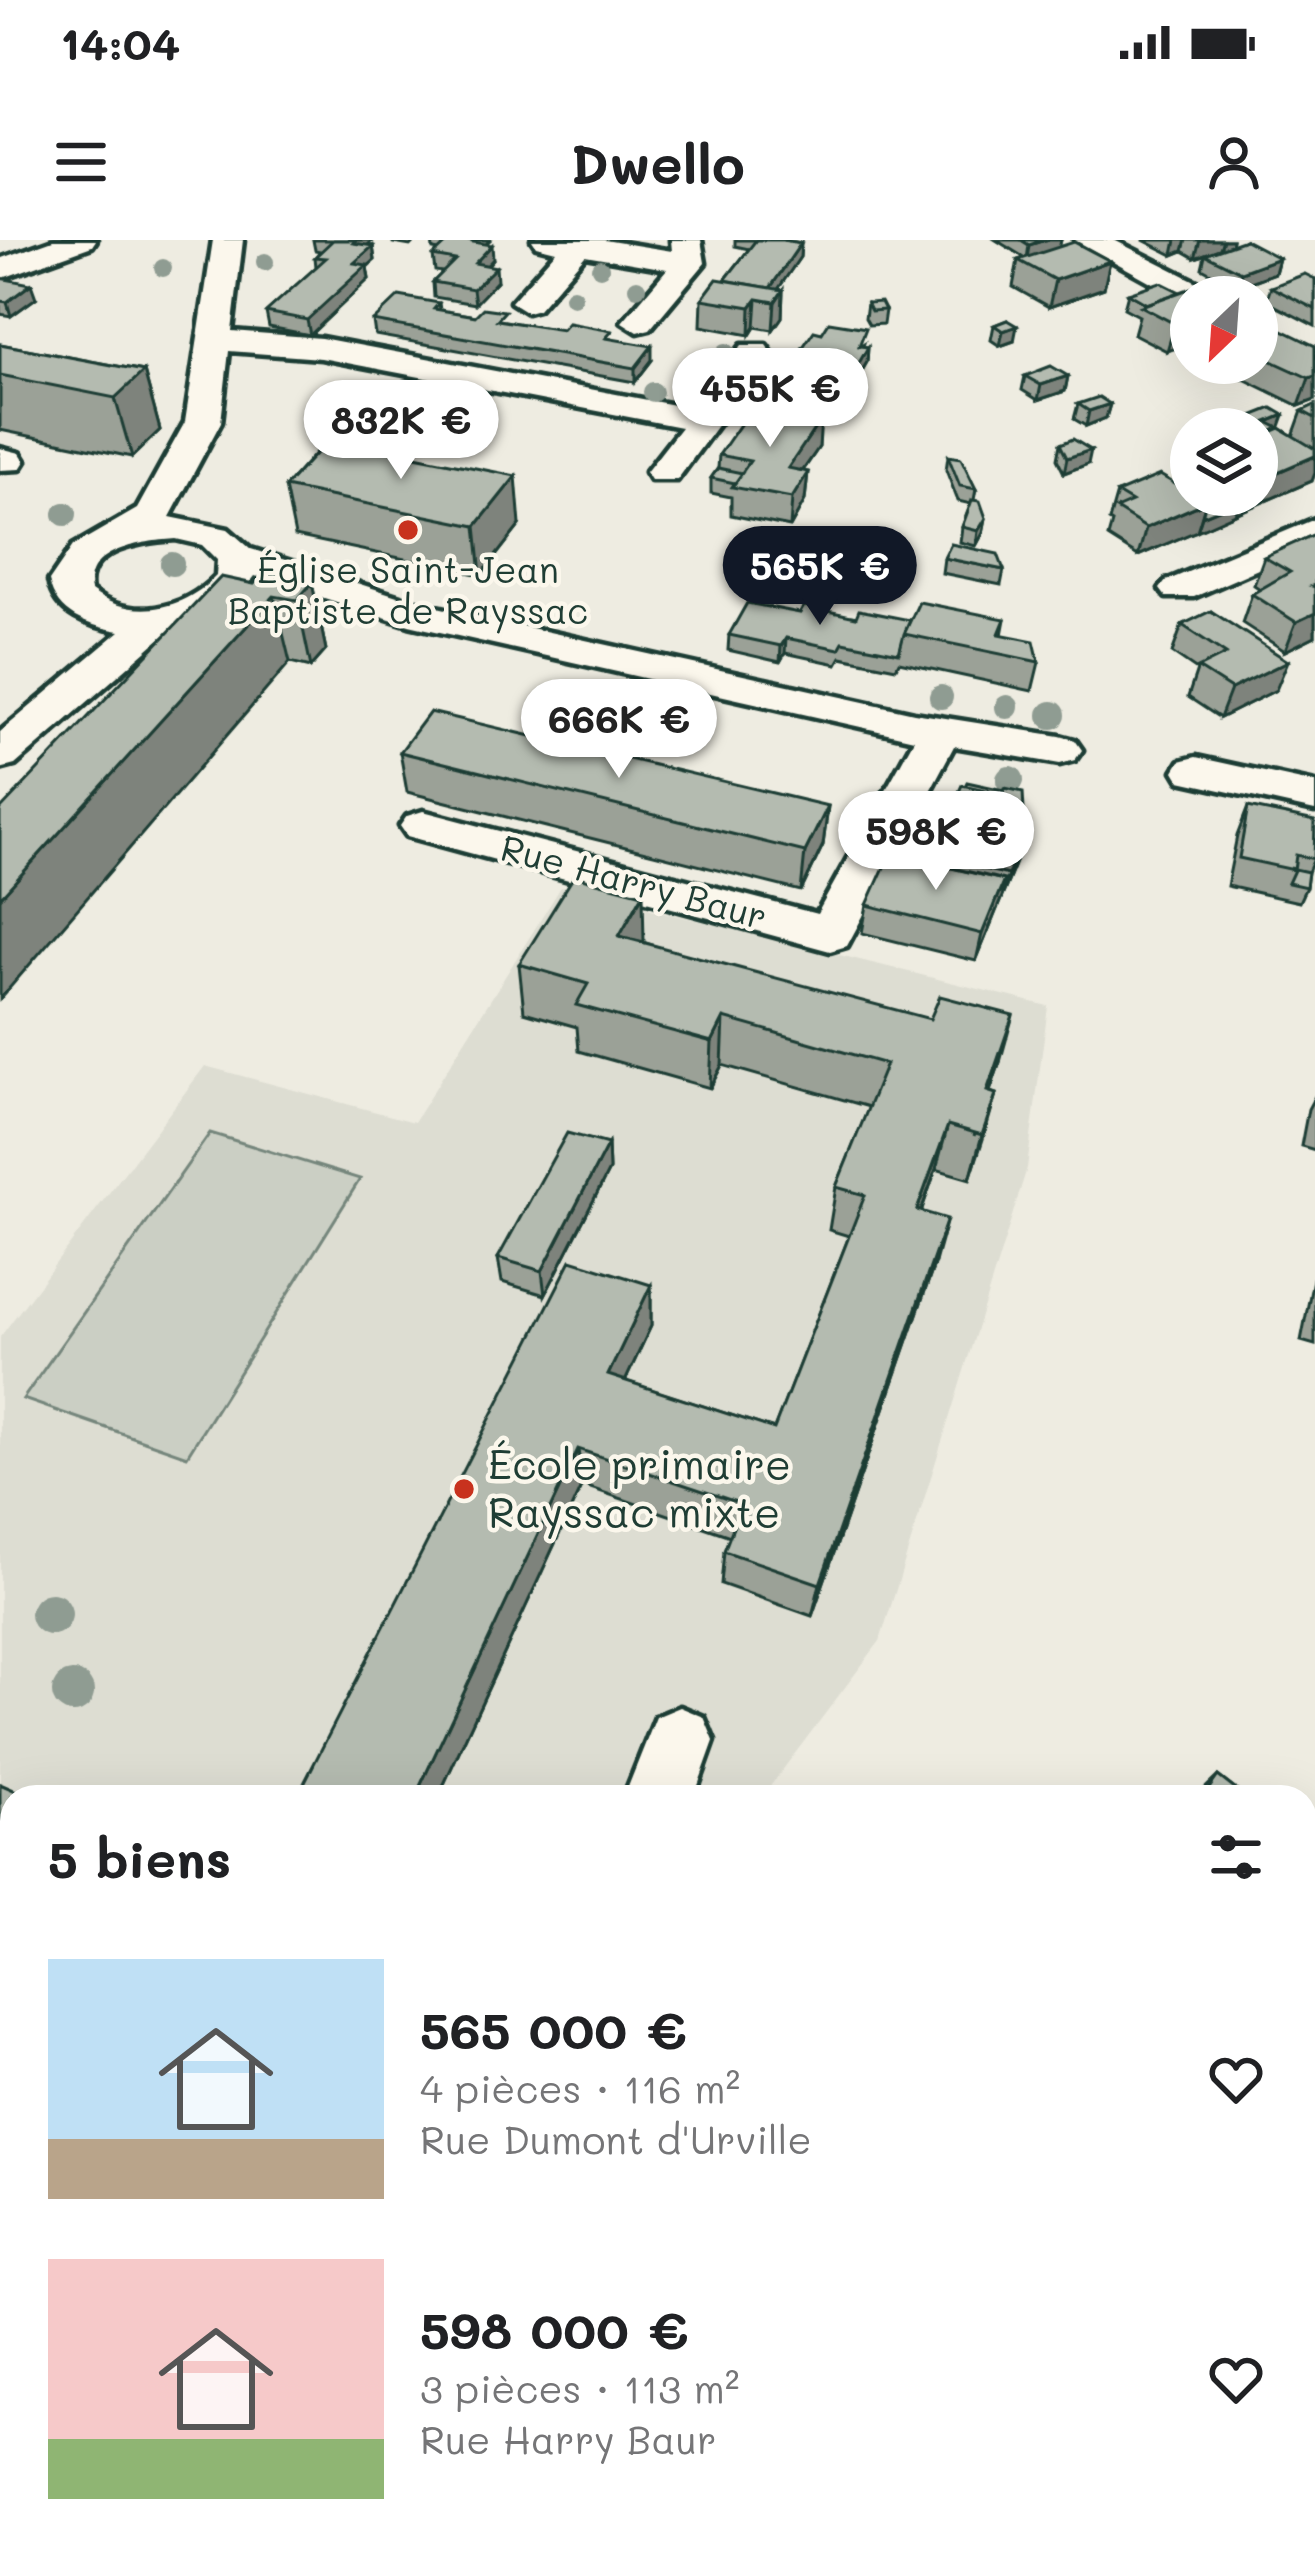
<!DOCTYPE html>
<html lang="fr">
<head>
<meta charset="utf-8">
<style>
	body { margin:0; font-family:Mali,sans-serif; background:#f2f2f2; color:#202124; height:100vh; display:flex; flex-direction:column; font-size:45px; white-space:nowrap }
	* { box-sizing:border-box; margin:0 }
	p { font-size:39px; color:#757577 }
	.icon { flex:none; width:66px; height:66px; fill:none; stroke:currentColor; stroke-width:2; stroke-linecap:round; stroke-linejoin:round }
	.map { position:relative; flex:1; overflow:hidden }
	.panel { position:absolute; left:0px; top:1545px; width:1317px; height:771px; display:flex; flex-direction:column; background:#fff; border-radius:36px 36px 0 0; box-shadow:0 12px 48px #0002 }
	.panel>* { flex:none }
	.needle { width:78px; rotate:205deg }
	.tools { position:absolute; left:1170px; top:36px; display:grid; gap:24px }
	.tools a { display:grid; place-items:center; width:108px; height:108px; border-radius:50%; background:#fff; box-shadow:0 12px 48px #0002; font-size:60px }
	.price { position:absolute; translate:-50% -102px; padding:0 27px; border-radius:42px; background:#fff; color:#222; font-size:39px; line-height:78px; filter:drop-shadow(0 3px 6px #0008) }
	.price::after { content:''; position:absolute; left:50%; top:72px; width:36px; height:27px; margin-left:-18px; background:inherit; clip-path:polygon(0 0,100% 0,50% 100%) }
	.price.selected { background:#111827; color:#fff }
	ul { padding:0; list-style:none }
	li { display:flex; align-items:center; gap:36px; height:300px; padding:0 48px }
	li span { display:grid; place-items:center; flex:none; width:336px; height:240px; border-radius:0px; color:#555 }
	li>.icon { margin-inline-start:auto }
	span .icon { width:144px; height:144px; fill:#fffc; stroke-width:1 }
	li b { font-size:51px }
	h2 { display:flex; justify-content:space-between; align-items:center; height:144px; padding:0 48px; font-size:51px }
	.status { display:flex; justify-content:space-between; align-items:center; height:84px; padding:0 60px; background:#fff; direction:ltr }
	.status svg { height:33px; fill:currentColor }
	header { display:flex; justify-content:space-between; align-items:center; height:156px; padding:0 48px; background:#fff; font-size:54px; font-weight:700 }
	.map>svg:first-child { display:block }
	.built { fill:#ddddd2 }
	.green { fill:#cbcfc4; stroke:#75867c; stroke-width:3 }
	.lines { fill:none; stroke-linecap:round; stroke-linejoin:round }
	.minor-casing { stroke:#1f3d34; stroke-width:9 }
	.minor { fill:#fbf7ec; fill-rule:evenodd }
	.tree { fill:#8f9c92 }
	.wall { fill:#9ba197; stroke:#1f3d34; stroke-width:3 }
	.shaded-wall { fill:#7e837b; stroke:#1f3d34; stroke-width:3 }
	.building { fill:#b4bbb0; stroke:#1f3d34; stroke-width:3 }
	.poi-dot { fill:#c8321e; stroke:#fbf7ec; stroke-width:4.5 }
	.labels { text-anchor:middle; stroke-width:9; stroke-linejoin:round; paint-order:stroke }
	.far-poi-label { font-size:36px; fill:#1f3d34; stroke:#fbf7ec }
	.far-street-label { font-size:36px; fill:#1f3d34; stroke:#fbf7ec }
	.poi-label { font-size:42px; fill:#1f3d34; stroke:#fbf7ec; text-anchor:start }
</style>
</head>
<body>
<div class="status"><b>14:04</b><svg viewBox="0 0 49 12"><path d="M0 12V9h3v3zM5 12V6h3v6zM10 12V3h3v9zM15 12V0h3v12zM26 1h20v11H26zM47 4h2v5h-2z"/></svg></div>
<header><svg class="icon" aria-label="menu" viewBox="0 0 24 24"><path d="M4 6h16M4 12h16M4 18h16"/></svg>Dwello<svg class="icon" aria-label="person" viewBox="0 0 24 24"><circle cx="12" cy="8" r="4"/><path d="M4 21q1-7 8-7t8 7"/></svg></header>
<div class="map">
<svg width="1315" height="2315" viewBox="0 0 1315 2315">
	<rect width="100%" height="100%" fill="#eeece1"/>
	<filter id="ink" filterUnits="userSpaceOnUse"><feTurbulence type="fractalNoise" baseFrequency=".00833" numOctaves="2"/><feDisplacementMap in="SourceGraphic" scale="24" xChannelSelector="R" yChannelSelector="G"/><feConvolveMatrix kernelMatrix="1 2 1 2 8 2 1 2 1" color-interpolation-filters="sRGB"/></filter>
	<g filter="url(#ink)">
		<path class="built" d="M561 647 1048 766 1027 928 880 1401 762 1557H12V2122L0 2109V1097L205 826 414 882Z"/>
		<path class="green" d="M210 893 360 939 187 1216 23 1159Z"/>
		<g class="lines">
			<g class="minor-casing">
				<g id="minor">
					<path d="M53 0H96L92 6 0 39V19Z"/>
					<path d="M213 0H243L232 91 321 98 695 169 742 105H766L771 112 677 240H651L646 232 681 187 321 118 229 111 221 182 170 277 228 289 251 309 419 363 914 473 1060 496 1075 500 1082 510 1075 520 1060 524 954 506 847 706 830 711 407 596 400 586 407 576 423 571 817 674 914 499 409 385 255 336 234 363 215 375 170 390 15 525 0 529V492L120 391C88 386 56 375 49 341L73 306 137 269 185 182ZM176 299 202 305 217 320 216 336C182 371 131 381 91 351 82 308 147 301 176 299Z"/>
					<path d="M532 0H604L672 11 671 0H701L705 23 650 89 638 92 622 82 667 29 585 15 538 69 527 72 511 62 556 11 536 6Z"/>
					<path d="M1075 0H1114L1213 50 1218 57H1191V64Z"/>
					<path d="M0 208 20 213 25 221 20 229 0 230Z"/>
					<path d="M1315 279V304L1194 357H1166L1160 349 1166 341Z"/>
					<path d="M1196 517 1315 543V571L1180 541 1174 531 1180 521Z"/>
					<path d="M680 1467 704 1477 714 1501 694 1557H624L656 1477Z"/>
					<path d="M1315 1814V1903L1305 1907V1818Z"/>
					<path d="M238 2304H331L326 2315H233Z"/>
					<path d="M968 2304H1060L1055 2315H963Z"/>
				</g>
			</g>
			<use href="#minor" class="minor"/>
		</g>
		<g class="tree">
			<circle cx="265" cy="22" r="9"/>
			<circle cx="163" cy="28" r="9"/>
			<circle cx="600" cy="28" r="9"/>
			<circle cx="637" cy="48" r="9"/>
			<circle cx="573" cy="57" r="9"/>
			<circle cx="726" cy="113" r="10"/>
			<circle cx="653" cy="152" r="10"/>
			<circle cx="690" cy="157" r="10"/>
			<circle cx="65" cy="274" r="12"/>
			<circle cx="172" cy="324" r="12"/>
			<circle cx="941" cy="457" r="12"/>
			<circle cx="1007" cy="467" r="12"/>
			<circle cx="1052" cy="475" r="14"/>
			<circle cx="1010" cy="540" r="14"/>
			<circle cx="940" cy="566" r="14"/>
			<circle cx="912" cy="602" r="14"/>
			<circle cx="51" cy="1374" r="21"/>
			<circle cx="73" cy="1452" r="21"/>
		</g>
		<g class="wall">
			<path d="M313 0H373L367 5 373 6 375 20 367 27 369 39 310 95 269 87 266 72 316 27 315 17 320 11 315 10Z"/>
			<path d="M392 0H416L410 6 393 3Z"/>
			<path d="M432 0H490L486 4 493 19 488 25 497 41 475 64 434 57 433 42 443 32 435 31 433 16 439 11 433 10Z"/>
			<path d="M735 0H786L801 3 800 17 778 49 783 50 782 77 773 90 755 87 750 95 701 86 702 59 725 40 749 9 735 6Z"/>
			<path d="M996 0H1061L1059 6 1110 21 1104 48 1049 67 1013 47 1018 20 1025 18Z"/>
			<path d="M1143 0H1232L1231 5 1279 18 1275 33 1237 47 1202 28 1205 15 1195 18 1183 11 1173 15Z"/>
			<path d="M0 38 36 58 11 76 0 74Z"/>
			<path d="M1315 39V86L1266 61 1271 47Z"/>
			<path d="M1128 53 1191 57V111L1181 106 1167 111 1134 94 1139 76 1124 68Z"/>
			<path d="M439 63 440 70 612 99 652 120 635 142 375 95 373 81Z"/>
			<path d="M867 63 885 70 883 84 869 85 865 78Z"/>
			<path d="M1007 80 1014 101 1000 106 991 100 994 85Z"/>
			<path d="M1257 83 1315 106V160L1299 166 1213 124 1257 123Z"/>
			<path d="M864 103 863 106 868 107 867 122 858 138 848 146 837 144 834 158 819 178V207L803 231 808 232 805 260 790 287 731 275V257L711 253V238L718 228 719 215 761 168Z"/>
			<path d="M0 104 144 131 160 190 132 217 0 190Z"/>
			<path d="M1025 136H1068L1065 151 1038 160 1022 150Z"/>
			<path d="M1078 164H1110L1106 178 1086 186 1074 179Z"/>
			<path d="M1315 165V233L1312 241 1138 316 1108 297 1112 283 1109 281 1117 253 1257 255V189H1241L1244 179 1280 188 1293 196 1302 171Z"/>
			<path d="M329 199 520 285 481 335 295 296 285 247 317 211 316 202Z"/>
			<path d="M1060 204 1088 224 1064 233 1057 219Z"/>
			<path d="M948 216 976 249 974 260 986 278 983 293 976 306 960 302 962 287 971 264 958 261 946 230Z"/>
			<path d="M1315 294V396L1285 411 1242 383 1252 354 1260 349 1254 345 1264 317Z"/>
			<path d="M944 318 1004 330 1001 345 942 333Z"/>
			<path d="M312 343 326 410 311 427 290 422 254 344Z"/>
			<path d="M1211 371 1276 450 1220 478 1188 457 1197 430 1172 413 1182 385Z"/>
			<path d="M800 373 910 380 1005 379 1002 395 1039 422 1032 451 899 422 896 428 841 417 837 424 785 413 780 422 728 410 729 395Z"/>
			<path d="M400 512 828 566 823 605 801 651 407 552Z"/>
			<path d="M1248 567 1314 619 1308 632 1306 647 1299 662 1227 646 1237 596Z"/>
			<path d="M936 603 1018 617 976 721 862 693 867 665 931 623Z"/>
			<path d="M643 702 1000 822 990 852 996 854 970 939 936 929 921 972 935 1022 812 1376 721 1344 724 1311 730 1296 582 1245 438 1557H297L651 1045V1086L625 1141 774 1189 849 996 829 990 836 947 869 867 722 825 710 848 579 811 577 787 524 772 519 724Z"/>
			<path d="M1315 856V910L1301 906 1308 869Z"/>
			<path d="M608 904 609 930 545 1055 502 1042 498 1018Z"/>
			<path d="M1315 1029V1105L1301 1101Z"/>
			<path d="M1218 1536 1245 1557H1196Z"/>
			<path d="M767 2304H919L912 2315H760Z"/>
		</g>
		<g class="shaded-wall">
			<path d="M356 0H373L355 17 353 3Z"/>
			<path d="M1045 0H1061L1059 9 1027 19 1029 5Z"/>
			<path d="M1176 0H1186L1183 11 1173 15Z"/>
			<path d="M1200 0H1223L1220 9 1195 18Z"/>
			<path d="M1223 0H1232L1231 6 1220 9Z"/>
			<path d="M801 3 800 17 770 61 762 60Z"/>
			<path d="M492 5 493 19 476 37 475 23Z"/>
			<path d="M373 6 375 20 367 27 369 39 310 95 307 80 354 23Z"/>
			<path d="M1279 18 1275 33 1237 47 1241 32Z"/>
			<path d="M1110 21 1104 48 1049 67 1055 40Z"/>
			<path d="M496 27 497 41 475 64 473 49Z"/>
			<path d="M31 44 36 58 11 76 7 62Z"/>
			<path d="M783 50 782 77 773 90 775 62Z"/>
			<path d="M757 59 755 87 750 95 751 67Z"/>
			<path d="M1191 78V95L1185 92 1181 106 1167 111 1175 84Z"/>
			<path d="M1017 86 1014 101 1000 106 1003 91Z"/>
			<path d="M652 106V120L635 142V128Z"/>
			<path d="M868 107 867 122 858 138 848 146 849 132Z"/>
			<path d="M838 130 834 158 799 203 801 189Z"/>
			<path d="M144 131 160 190 132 217 115 158Z"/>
			<path d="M1068 136 1065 151 1038 160 1041 145Z"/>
			<path d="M1315 136V160L1299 166 1309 138Z"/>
			<path d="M1110 164 1106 178 1086 186 1089 171Z"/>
			<path d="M1284 175 1279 189 1267 182Z"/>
			<path d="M821 179 819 207 785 256 788 228Z"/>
			<path d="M1091 210 1088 224 1064 233 1067 218Z"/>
			<path d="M1315 216V233L1312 241 1235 274 1241 255H1257V241Z"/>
			<path d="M808 232 805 260 790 287 792 258Z"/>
			<path d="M516 236 520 285 481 335 476 286Z"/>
			<path d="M1240 260 1235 274 1197 291 1202 276Z"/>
			<path d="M1206 262 1197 291 1138 316 1146 288Z"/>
			<path d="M986 278 983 293 976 306 978 291Z"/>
			<path d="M312 343 326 410 311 427 297 360Z"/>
			<path d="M274 356 290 422 0 759V658Z"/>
			<path d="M1315 373V396L1285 411 1296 382Z"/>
			<path d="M786 398 785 413 780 422 781 406Z"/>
			<path d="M1288 421 1276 450 1220 478 1231 449Z"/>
			<path d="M828 566 823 605 801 651 805 612Z"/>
			<path d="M1025 589 1018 617 976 721 982 694 1004 640 1008 635Z"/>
			<path d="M643 654 644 702 619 696Z"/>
			<path d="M1013 775 1000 822 974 896 987 851Z"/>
			<path d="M724 778 722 825 710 848 712 802Z"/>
			<path d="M996 854 983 899 970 939 982 895Z"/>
			<path d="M948 885 936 929 906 1013 917 970Z"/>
			<path d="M608 904 609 930 545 1055 542 1031Z"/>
			<path d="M947 979 935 1022 812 1376 820 1344Z"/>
			<path d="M651 1045V1086L610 1174 608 1135Z"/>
			<path d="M578 1209 582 1245 438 1557H415Z"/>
		</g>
		<g class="building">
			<path d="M333 0H356L353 3 373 6 354 23 367 25 307 80 266 72 326 18 315 17Z"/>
			<path d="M450 0H475L473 2 492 5 475 23 496 27 473 49 433 42 455 20 433 16Z"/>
			<path d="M756 0H782L801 3 770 48 725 40Z"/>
			<path d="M1021 0H1045L1029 5Z"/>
			<path d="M1245 0 1279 18 1241 32 1205 14Z"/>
			<path d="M1074 2 1110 21 1055 40 1018 20Z"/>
			<path d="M1305 34 1315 39V69L1271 47Z"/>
			<path d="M0 38 31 44 7 62 0 61Z"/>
			<path d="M717 39 783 50 775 62 757 59 751 67 702 59Z"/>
			<path d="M1160 42 1180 52 1147 64 1128 53Z"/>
			<path d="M1197 46 1218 57H1191V78L1175 84 1141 66Z"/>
			<path d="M399 56 439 63 434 69 475 76 483 68 505 71 497 80 562 90 568 83 612 91 606 98 652 106 635 128 373 81Z"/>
			<path d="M881 62 885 70 871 71 867 63Z"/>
			<path d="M1007 80 1017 86 1003 91 994 85Z"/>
			<path d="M1264 81 1315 106V136L1309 138 1257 114V83Z"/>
			<path d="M829 82 866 88 859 106 868 107 859 123 849 132 838 130 829 142 836 144 810 177 761 168 814 91 822 93Z"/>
			<path d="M0 104 144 131 115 158 0 135Z"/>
			<path d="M1051 126 1068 136 1041 145 1025 136Z"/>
			<path d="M1099 157 1110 164 1089 171 1078 164Z"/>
			<path d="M1315 165V178L1302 171Z"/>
			<path d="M753 166 821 179 788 228 808 232 792 258 732 247 750 221 719 215Z"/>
			<path d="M1272 168 1284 175 1267 182 1279 188 1268 193 1244 179Z"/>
			<path d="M1280 188 1315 209V216L1257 241V198Z"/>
			<path d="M323 194 329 199 516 236 476 286 285 247 319 210 316 202Z"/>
			<path d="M1073 199 1091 210 1067 218 1060 204Z"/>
			<path d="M948 216 961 218 976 249 960 246Z"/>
			<path d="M718 228 742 233 735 243 711 238Z"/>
			<path d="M1160 235 1206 262 1146 288 1116 269 1132 262 1117 253Z"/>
			<path d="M1191 237V253L1174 244Z"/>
			<path d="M1194 255H1232L1240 260 1202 276 1206 262Z"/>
			<path d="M972 260 980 261 986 278 978 291 962 287Z"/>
			<path d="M1315 294V345L1312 346 1315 347V373L1296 382 1252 354 1290 332 1264 317Z"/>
			<path d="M951 304 998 314 1004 330 944 318Z"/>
			<path d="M263 333 312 343 297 360 274 356 0 658V570L221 337 254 344Z"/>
			<path d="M919 362 1005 379 999 394 1034 401 1039 422 904 394Z"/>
			<path d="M747 363 800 373 804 366 856 377 859 370 910 380 904 394 899 413 843 402 839 409 786 398 781 406 729 395Z"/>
			<path d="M1211 371 1288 421 1231 449 1198 428 1226 414 1182 385Z"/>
			<path d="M430 472 828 566 805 612 400 512Z"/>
			<path d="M967 542 1003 550 1002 554 965 546Z"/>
			<path d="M962 545 1002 554 1005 548 1023 552 1025 589 1012 621 936 603Z"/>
			<path d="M1248 567 1315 581 1314 619 1296 615 1294 630 1239 618Z"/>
			<path d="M890 614 1004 640 982 694 867 665Z"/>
			<path d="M933 616 1008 635 1001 654 1004 640 931 623Z"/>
			<path d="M1290 628 1308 632 1306 647 1288 643 1294 630Z"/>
			<path d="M574 636 643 654 619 696 930 779 940 756 1013 775 987 851 996 854 982 895 948 885 917 970 947 979 820 1344 724 1311 742 1264 578 1209 415 1557H297L571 1020 651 1045 608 1135 774 1189 865 955 836 947 886 824 724 778 712 802 576 765 588 744 519 724Z"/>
			<path d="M567 893 608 904 542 1031 498 1018Z"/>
			<path d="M1218 1536 1245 1557H1203Z"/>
			<path d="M0 1544 30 1557H12V1879L0 1874V1703L7 1691 0 1688Z"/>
			<path d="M1305 1604 1315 1612V1621L1305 1635Z"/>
			<path d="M1305 1742 1312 1748 1305 1757Z"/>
			<path d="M780 2304H919L912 2315H772Z"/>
		</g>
	</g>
	<g class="poi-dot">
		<circle cx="408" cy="290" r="12"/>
		<circle cx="464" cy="1249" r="12"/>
	</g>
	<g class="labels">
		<g class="far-poi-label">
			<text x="408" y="343">Église Saint-Jean<tspan x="408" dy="41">Baptiste de Rayssac</tspan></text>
		</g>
		<g class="far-street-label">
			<text transform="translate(634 642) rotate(15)" y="13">Rue Harry Baur</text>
		</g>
		<g class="poi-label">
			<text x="488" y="1240">École primaire<tspan x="488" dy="48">Rayssac mixte</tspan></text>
		</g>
	</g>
</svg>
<div class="tools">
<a><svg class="needle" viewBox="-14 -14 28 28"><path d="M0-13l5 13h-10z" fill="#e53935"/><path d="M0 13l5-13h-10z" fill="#757577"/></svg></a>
<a><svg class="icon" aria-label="layers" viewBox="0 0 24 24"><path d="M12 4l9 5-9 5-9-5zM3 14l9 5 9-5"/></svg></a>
</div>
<b class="price" style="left:770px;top:210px">455K €</b>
<b class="price" style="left:401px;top:242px">832K €</b>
<b class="price selected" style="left:820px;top:388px">565K €</b>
<b class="price" style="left:619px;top:541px">666K €</b>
<b class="price" style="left:936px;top:653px">598K €</b>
<section class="panel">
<h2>5 biens<svg class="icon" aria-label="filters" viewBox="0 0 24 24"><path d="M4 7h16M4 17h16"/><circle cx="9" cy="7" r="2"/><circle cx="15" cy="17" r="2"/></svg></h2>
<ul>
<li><span style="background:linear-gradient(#bfe0f5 75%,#b9a48a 0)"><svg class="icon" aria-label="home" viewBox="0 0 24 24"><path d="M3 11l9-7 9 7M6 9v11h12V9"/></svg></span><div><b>565 000 €</b><p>4 pièces · 116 m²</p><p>Rue Dumont d'Urville</p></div><svg class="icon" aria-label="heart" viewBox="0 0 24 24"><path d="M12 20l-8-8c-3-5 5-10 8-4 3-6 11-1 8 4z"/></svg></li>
<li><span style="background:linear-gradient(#f6c9c9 75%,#8fb573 0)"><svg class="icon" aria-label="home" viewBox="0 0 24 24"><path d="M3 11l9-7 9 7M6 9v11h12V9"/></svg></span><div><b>598 000 €</b><p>3 pièces · 113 m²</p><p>Rue Harry Baur</p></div><svg class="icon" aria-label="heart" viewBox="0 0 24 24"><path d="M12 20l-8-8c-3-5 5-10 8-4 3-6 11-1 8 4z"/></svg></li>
</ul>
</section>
</div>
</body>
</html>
